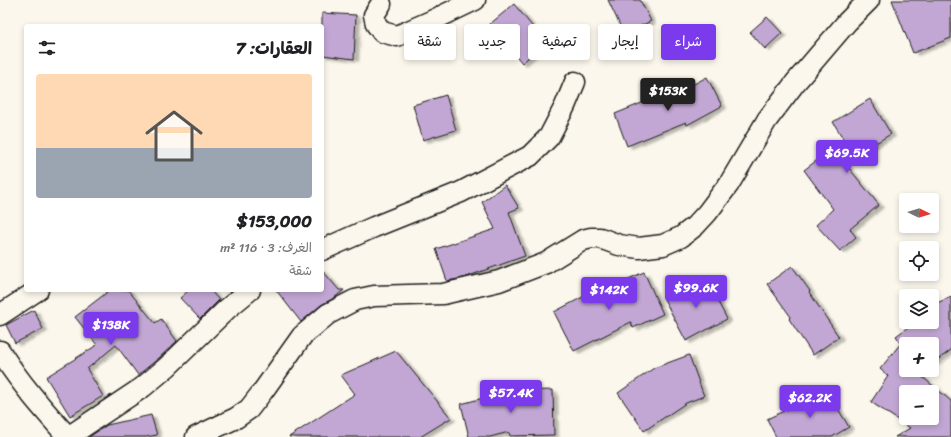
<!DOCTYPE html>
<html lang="ar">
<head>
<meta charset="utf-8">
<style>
	body { margin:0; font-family:Sriracha,"Playpen Sans Arabic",sans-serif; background:#f6f6f6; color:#202124; direction:rtl; height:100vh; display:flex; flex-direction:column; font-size:15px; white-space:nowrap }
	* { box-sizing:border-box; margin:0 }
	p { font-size:13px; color:#757577 }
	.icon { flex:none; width:22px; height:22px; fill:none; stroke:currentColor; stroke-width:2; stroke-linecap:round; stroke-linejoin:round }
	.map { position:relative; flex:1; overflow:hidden; direction:ltr }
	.drawer { position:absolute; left:24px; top:24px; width:300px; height:268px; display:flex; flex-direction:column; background:#fff; border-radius:4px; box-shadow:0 2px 6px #0003; direction:rtl }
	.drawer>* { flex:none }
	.top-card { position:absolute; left:336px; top:24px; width:380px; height:36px; direction:rtl; display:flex; gap:8px }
	.needle { width:26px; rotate:95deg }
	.controls { position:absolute; left:899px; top:193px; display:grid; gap:8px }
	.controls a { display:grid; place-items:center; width:40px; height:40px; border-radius:4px; background:#fff; box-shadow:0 2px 6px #0003; font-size:20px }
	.price { position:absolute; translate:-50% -34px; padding:0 9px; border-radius:4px; background:#7c3aed; color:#fff; font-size:13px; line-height:26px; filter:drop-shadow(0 1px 2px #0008) }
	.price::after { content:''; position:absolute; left:50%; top:24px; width:12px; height:9px; margin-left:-6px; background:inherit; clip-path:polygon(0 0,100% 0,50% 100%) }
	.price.on { background:#222; color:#fff }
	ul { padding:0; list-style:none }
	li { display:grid; align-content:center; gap:8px; height:212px; padding:0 12px }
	li span { display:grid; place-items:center; height:124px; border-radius:4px; color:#555 }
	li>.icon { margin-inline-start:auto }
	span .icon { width:72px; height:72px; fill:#fffc; stroke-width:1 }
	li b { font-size:17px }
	h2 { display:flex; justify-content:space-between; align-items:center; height:48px; padding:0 12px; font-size:17px }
	.tag { padding:0 14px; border-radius:4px; background:#fff; box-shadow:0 2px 6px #0003; font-size:14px; line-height:36px }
	.tag.on { background:#7c3aed; color:#fff }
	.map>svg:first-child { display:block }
	.building { fill:#c2a7d4; stroke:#1c1c1c; fill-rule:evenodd; filter:url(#shadow) }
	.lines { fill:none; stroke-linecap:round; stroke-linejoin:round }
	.street-casing { stroke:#1c1c1c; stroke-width:23 }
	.street { stroke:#fbf7ec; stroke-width:20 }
</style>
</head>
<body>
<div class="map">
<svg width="951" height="437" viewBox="0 0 951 437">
	<defs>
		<filter id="shadow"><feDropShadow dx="4.5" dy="2.5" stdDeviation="1" flood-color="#0004"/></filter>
	</defs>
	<rect width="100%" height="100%" fill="#fbf7ec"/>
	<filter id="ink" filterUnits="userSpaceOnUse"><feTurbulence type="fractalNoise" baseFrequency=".025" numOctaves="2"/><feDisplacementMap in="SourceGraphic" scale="8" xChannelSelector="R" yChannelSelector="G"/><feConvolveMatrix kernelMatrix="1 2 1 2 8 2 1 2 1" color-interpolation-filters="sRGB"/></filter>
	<g filter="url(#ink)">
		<g class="building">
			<path d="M608 0H640L651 21 624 34Z"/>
			<path d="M892 0H951V38L913 53Z"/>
			<path d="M514 4 546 43 522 63 490 24Z"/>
			<path d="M322 13 356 15 354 59 322 55Z"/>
			<path d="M767 17 782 33 765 49 750 32Z"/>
			<path d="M707 77 722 106 687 125 686 122 627 146 615 114 654 98 656 104Z"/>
			<path d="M446 95 456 130 423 140 413 105Z"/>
			<path d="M870 99 891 134 844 162 879 205 850 229 856 237 840 251 816 225 833 209 804 170 844 140 833 122Z"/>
			<path d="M505 185 519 208 509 212 525 256 463 278 447 281 436 249 495 229 482 202Z"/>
			<path d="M792 266 810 291 809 292 839 337 813 355 789 319 791 317 767 284Z"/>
			<path d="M322 270 339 290H344L334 298 321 305 301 322 276 290H322Z"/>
			<path d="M644 272 663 314 633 328 631 322 574 351 554 312 600 288 601 291Z"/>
			<path d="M705 277 727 319 686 341 664 299Z"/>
			<path d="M110 290H128L155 323 161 319 177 341 159 358 138 375 116 345 87 369 103 396 70 416 46 377 97 345 75 317Z"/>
			<path d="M189 290H210L219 300 200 319 180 298Z"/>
			<path d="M951 297V350L932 364V344H906V370H924L919 374 951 401V437H895L910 428 871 402 888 376 880 369 901 343 896 336 915 322H932V305ZM906 392H932V418H906Z"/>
			<path d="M34 310 43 329 15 343 6 325Z"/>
			<path d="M396 351 451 418 420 437H289L355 394 341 375Z"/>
			<path d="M689 355 704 396 686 403 644 431 618 393 654 368Z"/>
			<path d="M826 389 849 427 832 437H776L767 419 790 408 791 410Z"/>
			<path d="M553 390 554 435 510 436 509 432 490 437H469L461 404 509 391Z"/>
			<path d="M151 415 157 435 146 437H89L107 425Z"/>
		</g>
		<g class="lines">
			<g class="street-casing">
				<g id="street">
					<path d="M381 4 374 15 376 24 382 32 397 36 429 22 475 0"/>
					<path d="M322 250 374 227 461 192 530 156 549 137 565 106 575 82"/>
					<path d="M0 315 38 290"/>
					<path d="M0 351C19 382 43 409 68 437"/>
					<path d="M68 437 143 387 167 367 227 309 250 290"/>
					<path d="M196 437 236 418 249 409 263 391 302 336 328 314 355 300 374 296 443 294 499 281 546 263 583 240 591 238H600L619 245 639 248 663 245 681 237 695 226 707 213 729 184 767 120 795 83 847 22 869 0"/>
				</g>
			</g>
			<use href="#street" class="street"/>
		</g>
	</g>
</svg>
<div class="controls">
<a><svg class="needle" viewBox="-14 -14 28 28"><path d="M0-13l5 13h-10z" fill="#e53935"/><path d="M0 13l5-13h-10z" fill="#757577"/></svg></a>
<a><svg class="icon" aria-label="locate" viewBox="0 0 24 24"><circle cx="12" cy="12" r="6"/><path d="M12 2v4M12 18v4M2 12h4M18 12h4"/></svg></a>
<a><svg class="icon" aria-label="layers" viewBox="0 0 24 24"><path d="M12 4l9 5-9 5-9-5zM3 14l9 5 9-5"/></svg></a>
<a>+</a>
<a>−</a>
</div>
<b class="price on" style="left:668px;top:112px">$153K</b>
<b class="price" style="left:847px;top:174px">$69.5K</b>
<b class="price" style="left:696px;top:309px">$99.6K</b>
<b class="price" style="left:609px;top:311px">$142K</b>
<b class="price" style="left:111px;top:346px">$138K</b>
<b class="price" style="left:511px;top:414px">$57.4K</b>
<b class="price" style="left:810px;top:419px">$62.2K</b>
<div class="top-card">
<a class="tag on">شراء</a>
<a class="tag">إيجار</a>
<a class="tag">تصفية</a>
<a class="tag">جديد</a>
<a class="tag">شقة</a>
</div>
<section class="drawer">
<h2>العقارات: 7<svg class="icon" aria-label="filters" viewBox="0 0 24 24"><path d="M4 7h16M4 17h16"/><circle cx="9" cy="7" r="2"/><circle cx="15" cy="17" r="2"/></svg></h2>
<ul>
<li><span style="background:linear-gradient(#ffd9b3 60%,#9aa5b1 0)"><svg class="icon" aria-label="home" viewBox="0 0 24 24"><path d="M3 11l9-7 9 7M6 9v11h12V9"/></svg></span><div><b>$153,000</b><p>الغرف: 3 · 116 m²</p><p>شقة</p></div></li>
</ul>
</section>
</div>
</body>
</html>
